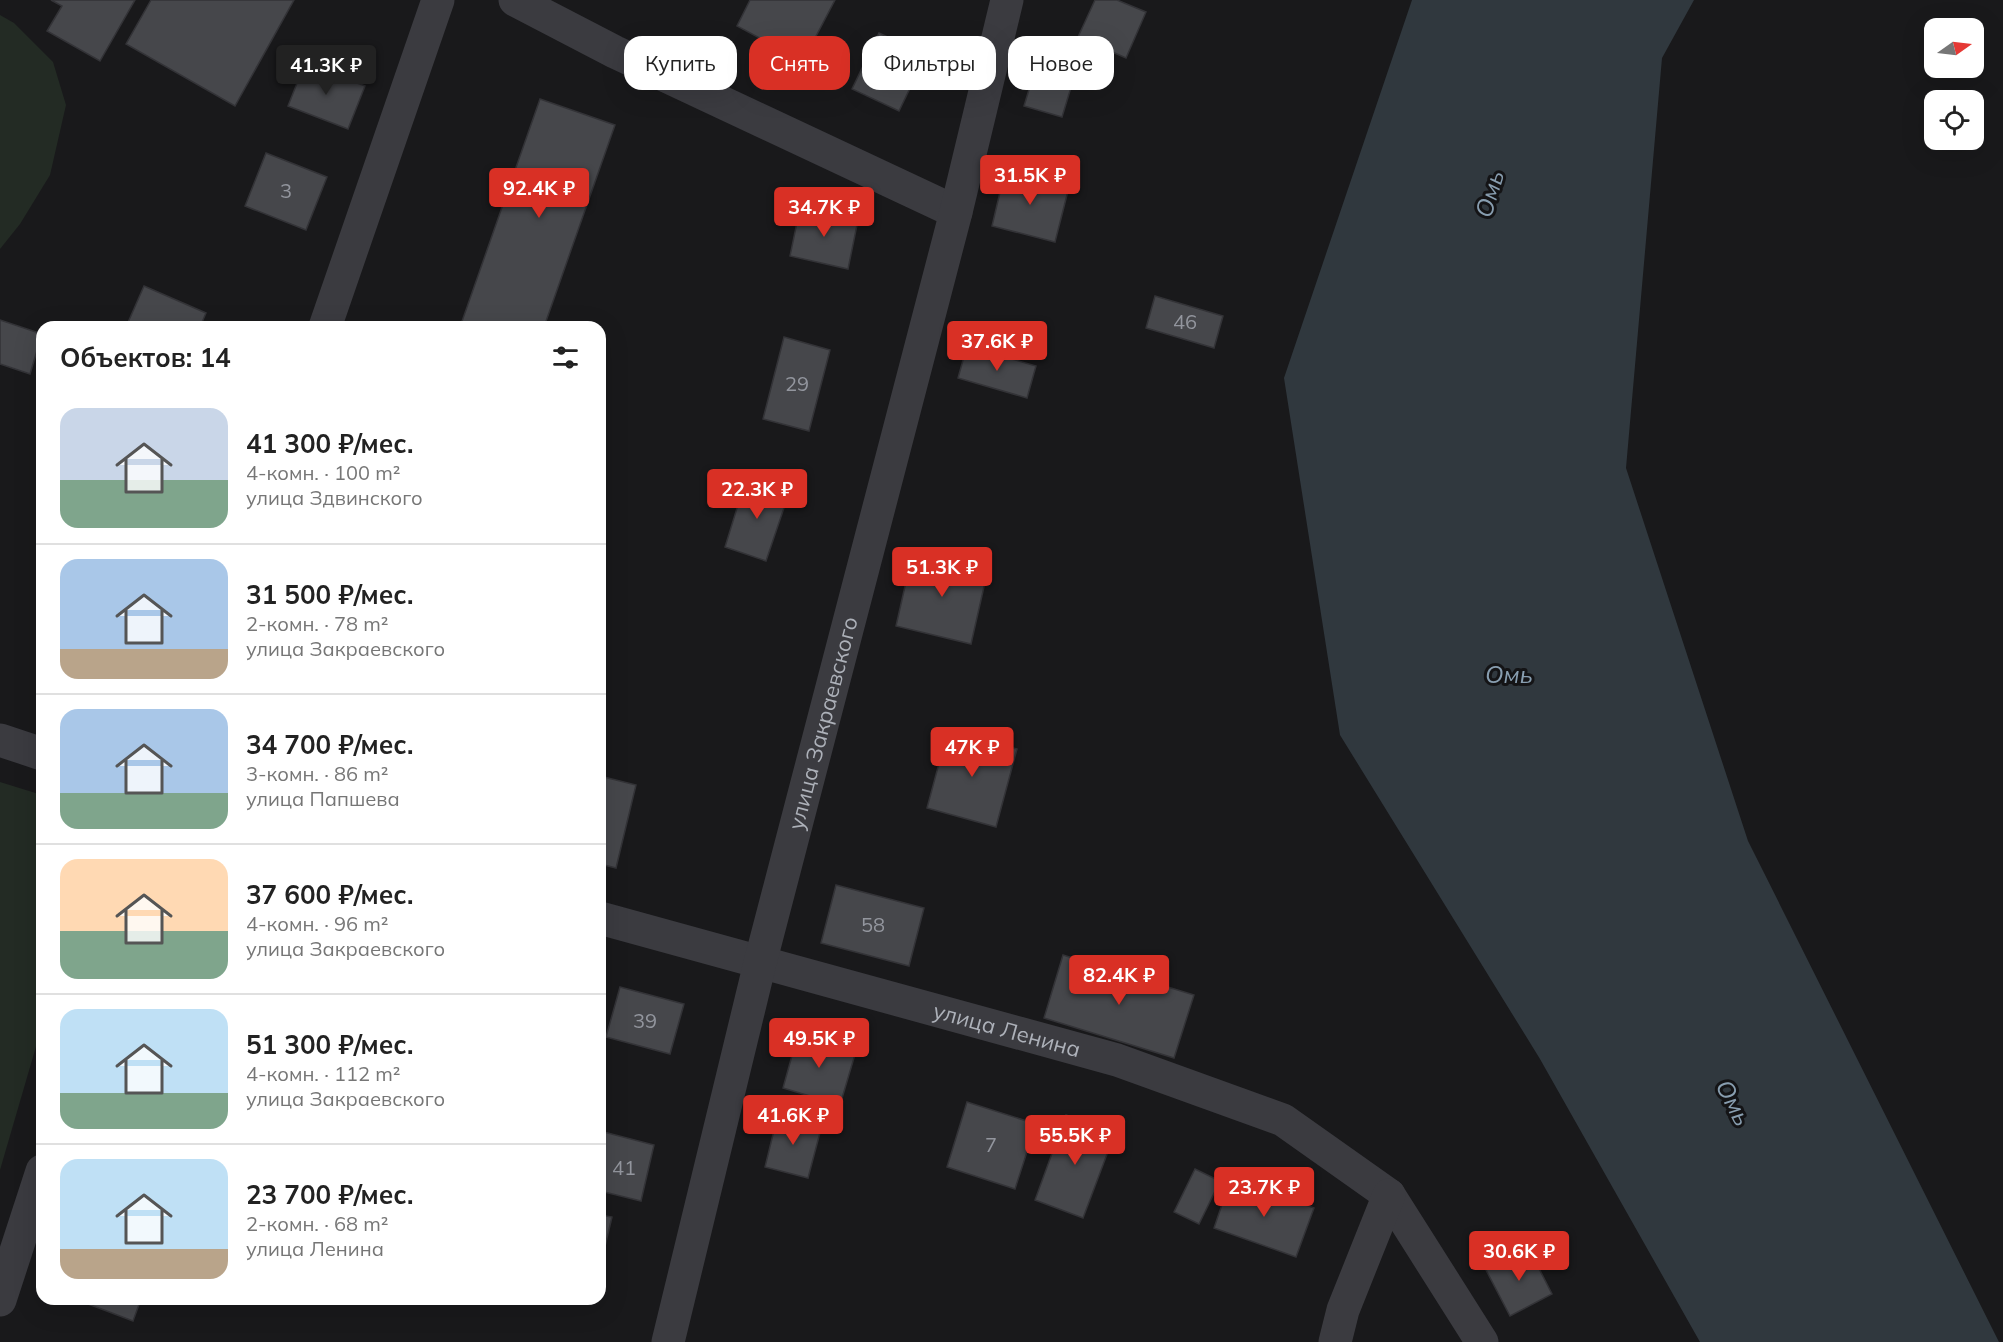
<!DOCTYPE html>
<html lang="ru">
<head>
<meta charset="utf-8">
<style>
	body { margin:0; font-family:Mulish,sans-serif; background:#f6f6f6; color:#222; height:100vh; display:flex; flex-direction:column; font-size:22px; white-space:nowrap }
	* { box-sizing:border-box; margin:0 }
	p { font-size:20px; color:#767676 }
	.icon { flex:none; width:33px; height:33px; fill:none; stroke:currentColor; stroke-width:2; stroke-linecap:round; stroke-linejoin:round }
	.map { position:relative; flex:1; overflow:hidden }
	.panel { position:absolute; left:36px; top:321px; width:570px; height:984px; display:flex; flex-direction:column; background:#fff; border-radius:18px; box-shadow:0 6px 24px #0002 }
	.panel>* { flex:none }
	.hud { position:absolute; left:624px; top:36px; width:570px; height:54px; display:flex; gap:12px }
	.needle { width:39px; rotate:76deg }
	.tools { position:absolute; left:1924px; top:18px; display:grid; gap:12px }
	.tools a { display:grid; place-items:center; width:60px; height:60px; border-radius:12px; background:#fff; box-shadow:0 6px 24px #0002; font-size:30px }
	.price { position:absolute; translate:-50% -51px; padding:0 14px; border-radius:6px; background:#d93025; color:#fff; font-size:20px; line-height:39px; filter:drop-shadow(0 2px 3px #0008) }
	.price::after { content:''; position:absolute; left:50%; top:36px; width:18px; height:14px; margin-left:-9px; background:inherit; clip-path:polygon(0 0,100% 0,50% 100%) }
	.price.current { background:#222; color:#fff }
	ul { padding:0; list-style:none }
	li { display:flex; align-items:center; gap:18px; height:150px; padding:0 24px }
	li+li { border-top:2px solid #e0e0e0 }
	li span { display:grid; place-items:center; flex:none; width:168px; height:120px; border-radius:18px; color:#555 }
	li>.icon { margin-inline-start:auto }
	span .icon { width:72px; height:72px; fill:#fffc; stroke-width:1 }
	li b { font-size:26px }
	h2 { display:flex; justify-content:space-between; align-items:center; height:72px; padding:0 24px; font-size:26px }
	.pill { padding:0 21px; border-radius:18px; background:#fff; box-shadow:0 6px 24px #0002; font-size:21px; line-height:54px }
	.pill.current { background:#d93025; color:#fff }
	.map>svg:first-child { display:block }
	.green { fill:#232b24 }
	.water { fill:#30383e }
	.building { fill:#46474b; stroke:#333337; stroke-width:1.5 }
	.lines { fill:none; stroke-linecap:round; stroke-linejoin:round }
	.minor { stroke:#3b3b40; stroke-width:33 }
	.labels { text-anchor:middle; stroke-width:6; stroke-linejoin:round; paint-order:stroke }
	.number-label { font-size:20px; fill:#93969e }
	.street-label { font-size:22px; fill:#adb1b9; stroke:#141416 }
	.water-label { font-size:24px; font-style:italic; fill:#889eb0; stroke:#141416 }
</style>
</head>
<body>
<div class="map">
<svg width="2003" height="1342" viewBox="0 0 2003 1342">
	<rect width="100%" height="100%" fill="#19191b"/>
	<g class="green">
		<path d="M0 15 14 23 53 62 66 105 50 175 20 224 0 249Z"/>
		<path d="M0 782 42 795V1026L0 1170Z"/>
	</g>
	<path class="water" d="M1412 0H1694L1662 58 1626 468 1748 841 1999 1342H1700L1540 1059 1340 735 1284 378Z"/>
	<g class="building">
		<path d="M51 0H135L100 61 47 31 62 6Z"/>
		<path d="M151 0H294L235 106 126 44Z"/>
		<path d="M750 0H835L803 61 737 26Z"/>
		<path d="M1095 0H1117L1146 12 1126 58 1078 37Z"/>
		<path d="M879 33 926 55 899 111 852 89Z"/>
		<path d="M1038 60 1076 71 1062 117 1024 106Z"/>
		<path d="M305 63 365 86 348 129 288 106Z"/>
		<path d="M540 99 615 125 544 327H460Z"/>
		<path d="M266 153 327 177 306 230 245 206Z"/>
		<path d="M1005 171 1069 187 1055 242 992 226Z"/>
		<path d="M800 208 858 220 848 269 790 256Z"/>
		<path d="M144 286 206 313 200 327H126Z"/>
		<path d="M1155 296 1223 316 1214 348 1146 328Z"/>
		<path d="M0 320 42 334 30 374 0 364Z"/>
		<path d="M784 337 830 350 809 431 763 419Z"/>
		<path d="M967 346 1036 366 1027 398 958 378Z"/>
		<path d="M746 479 789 493 766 561 725 547Z"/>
		<path d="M913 551 988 569 971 644 896 626Z"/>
		<path d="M948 730 1017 749 996 827 927 808Z"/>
		<path d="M600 776 636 785 616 868 600 864Z"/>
		<path d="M836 885 924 908 909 966 821 943Z"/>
		<path d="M1063 955 1194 995 1174 1058 1044 1018Z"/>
		<path d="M620 987 684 1004 670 1054 606 1037Z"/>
		<path d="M798 1034 856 1051 840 1105 783 1088Z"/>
		<path d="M967 1102 1036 1124 1015 1189 947 1167Z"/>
		<path d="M778 1114 822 1125 808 1178 765 1167Z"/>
		<path d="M1066 1115 1115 1133 1083 1218 1035 1200Z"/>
		<path d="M600 1131 654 1145 641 1201 600 1191Z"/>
		<path d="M1195 1169 1220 1181 1199 1224 1174 1212Z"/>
		<path d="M1231 1178 1314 1208 1296 1257 1214 1228Z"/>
		<path d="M600 1215 612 1217 600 1267Z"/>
		<path d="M1528 1247 1552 1294 1510 1316 1486 1270Z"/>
		<path d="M75 1299H141L133 1321Z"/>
	</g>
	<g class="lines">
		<g class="minor">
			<path d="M515 0 615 52 956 212"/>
			<path d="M325 327 438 0"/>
			<path d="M0 740 42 754"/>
			<path id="s1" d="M600 918 1117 1060 1283 1120 1389 1195 1482 1342"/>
			<path d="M0 1300 42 1171"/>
			<path id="s2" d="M668 1342 760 963 956 212 1007 0"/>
			<path d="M1335 1342 1343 1310 1389 1195"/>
		</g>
	</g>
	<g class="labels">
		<g class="number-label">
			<text x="286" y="198">3</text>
			<text x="1185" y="329">46</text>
			<text x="797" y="391">29</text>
			<text x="873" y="932">58</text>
			<text x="645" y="1028">39</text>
			<text x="991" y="1152">7</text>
			<text x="624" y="1175">41</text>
		</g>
		<g class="street-label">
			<text dy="8" stroke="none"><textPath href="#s2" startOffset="638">улица Закраевского</textPath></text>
			<text dy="8" stroke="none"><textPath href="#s1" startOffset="422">улица Ленина</textPath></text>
		</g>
		<g class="water-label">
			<text transform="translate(1490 194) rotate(-73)" y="8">Омь</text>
			<text x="1509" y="683">Омь</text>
			<text transform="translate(1733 1103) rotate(63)" y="8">Омь</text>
		</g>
	</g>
</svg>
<div class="tools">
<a><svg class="needle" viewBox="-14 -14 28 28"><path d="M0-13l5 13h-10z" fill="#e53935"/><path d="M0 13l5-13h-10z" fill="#767676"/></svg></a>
<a><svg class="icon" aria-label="locate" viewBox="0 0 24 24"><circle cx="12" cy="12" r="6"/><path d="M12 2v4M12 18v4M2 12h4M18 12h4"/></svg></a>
</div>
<b class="price current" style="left:326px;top:96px">41.3K ₽</b>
<b class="price" style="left:1030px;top:206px">31.5K ₽</b>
<b class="price" style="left:539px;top:219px">92.4K ₽</b>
<b class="price" style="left:824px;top:238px">34.7K ₽</b>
<b class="price" style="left:997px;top:372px">37.6K ₽</b>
<b class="price" style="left:757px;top:520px">22.3K ₽</b>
<b class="price" style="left:942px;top:598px">51.3K ₽</b>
<b class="price" style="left:972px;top:778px">47K ₽</b>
<b class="price" style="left:1119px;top:1006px">82.4K ₽</b>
<b class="price" style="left:819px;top:1069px">49.5K ₽</b>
<b class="price" style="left:793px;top:1146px">41.6K ₽</b>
<b class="price" style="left:1075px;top:1166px">55.5K ₽</b>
<b class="price" style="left:1264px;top:1218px">23.7K ₽</b>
<b class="price" style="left:1519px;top:1282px">30.6K ₽</b>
<div class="hud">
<a class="pill">Купить</a>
<a class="pill current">Снять</a>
<a class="pill">Фильтры</a>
<a class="pill">Новое</a>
</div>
<section class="panel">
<h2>Объектов: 14<svg class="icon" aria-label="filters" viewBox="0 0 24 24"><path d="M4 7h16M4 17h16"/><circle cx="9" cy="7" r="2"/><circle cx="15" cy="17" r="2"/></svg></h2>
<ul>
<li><span style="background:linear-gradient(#c9d6e8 60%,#7fa58c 0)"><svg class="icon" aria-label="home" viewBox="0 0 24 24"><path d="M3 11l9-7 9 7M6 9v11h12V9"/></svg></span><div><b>41 300 ₽/мес.</b><p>4-комн. · 100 m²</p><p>улица Здвинского</p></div></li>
<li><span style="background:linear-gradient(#a9c7e8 75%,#b9a48a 0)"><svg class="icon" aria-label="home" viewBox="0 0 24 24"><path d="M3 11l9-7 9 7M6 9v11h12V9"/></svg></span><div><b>31 500 ₽/мес.</b><p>2-комн. · 78 m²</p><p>улица Закраевского</p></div></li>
<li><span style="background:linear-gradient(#a9c7e8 70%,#7fa58c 0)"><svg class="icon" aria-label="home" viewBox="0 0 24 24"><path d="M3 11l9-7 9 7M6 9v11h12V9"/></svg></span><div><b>34 700 ₽/мес.</b><p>3-комн. · 86 m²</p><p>улица Папшева</p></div></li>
<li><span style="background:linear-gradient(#ffd9b3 60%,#7fa58c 0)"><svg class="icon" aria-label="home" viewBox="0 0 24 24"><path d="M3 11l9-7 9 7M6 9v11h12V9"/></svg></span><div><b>37 600 ₽/мес.</b><p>4-комн. · 96 m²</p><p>улица Закраевского</p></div></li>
<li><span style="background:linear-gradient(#bfe0f5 70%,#7fa58c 0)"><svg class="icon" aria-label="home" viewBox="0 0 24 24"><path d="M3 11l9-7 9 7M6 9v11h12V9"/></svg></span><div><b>51 300 ₽/мес.</b><p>4-комн. · 112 m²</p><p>улица Закраевского</p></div></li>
<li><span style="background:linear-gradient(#bfe0f5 75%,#b9a48a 0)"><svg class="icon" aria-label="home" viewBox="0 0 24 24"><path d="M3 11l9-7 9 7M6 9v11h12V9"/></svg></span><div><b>23 700 ₽/мес.</b><p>2-комн. · 68 m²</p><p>улица Ленина</p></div></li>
</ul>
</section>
</div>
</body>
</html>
